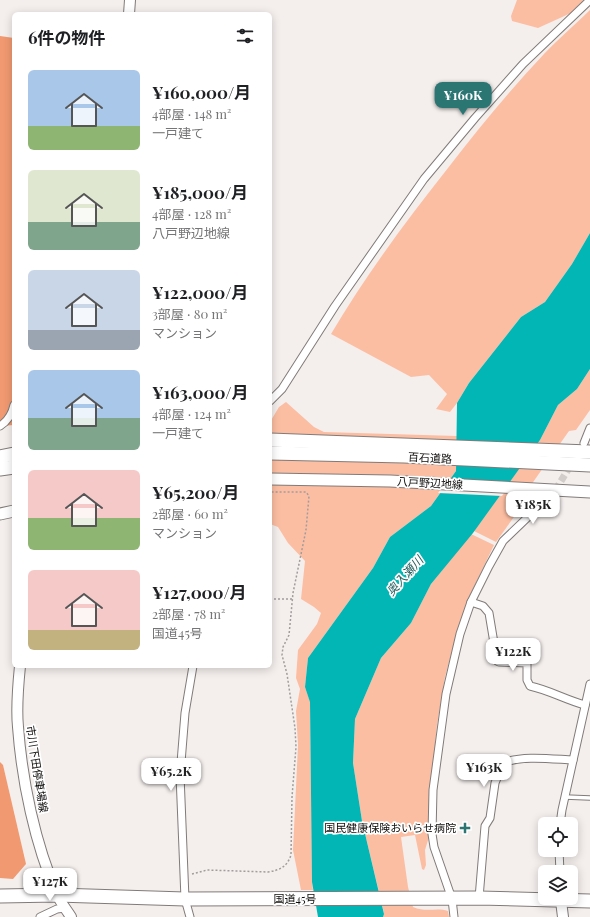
<!DOCTYPE html>
<html lang="ja">
<head>
<meta charset="utf-8">
<style>
	body { margin:0; font-family:"Playfair Display","Noto Sans JP",serif; background:#f2f2f2; color:#202124; height:100vh; display:flex; flex-direction:column; font-size:15px; white-space:nowrap }
	* { box-sizing:border-box; margin:0 }
	p { font-size:13px; color:#757577 }
	.icon { flex:none; width:22px; height:22px; fill:none; stroke:currentColor; stroke-width:2; stroke-linecap:round; stroke-linejoin:round }
	.map { position:relative; flex:1; overflow:hidden }
	.panel { position:absolute; left:12px; top:12px; width:260px; height:656px; display:flex; flex-direction:column; background:#fff; border-radius:6px; box-shadow:0 2px 10px #0003 }
	.panel>* { flex:none }
	.tools { position:absolute; left:538px; top:817px; display:grid; gap:8px }
	.tools a { display:grid; place-items:center; width:40px; height:40px; border-radius:6px; background:#fff; box-shadow:0 2px 10px #0003; font-size:20px }
	.price { position:absolute; translate:-50% -34px; padding:0 9px; border-radius:8px; background:#fff; color:#222; font-size:13px; line-height:26px; filter:drop-shadow(0 1px 2px #0008) }
	.price::after { content:''; position:absolute; left:50%; top:24px; width:12px; height:9px; margin-left:-6px; background:inherit; clip-path:polygon(0 0,100% 0,50% 100%) }
	.price.current { background:#2b7573; color:#fff }
	ul { padding:0; list-style:none }
	li { display:flex; align-items:center; gap:12px; height:100px; padding:0 16px }
	li span { display:grid; place-items:center; flex:none; width:112px; height:80px; border-radius:6px; color:#555 }
	li>.icon { margin-inline-start:auto }
	span .icon { width:48px; height:48px; fill:#fffc; stroke-width:1 }
	li b { font-size:17px }
	h2 { display:flex; justify-content:space-between; align-items:center; height:48px; padding:0 16px; font-size:17px }
	.map>svg:first-child { display:block }
	.green { fill:#fcbea2 }
	.forest { fill:#f19970 }
	.water { fill:#01b6b4 }
	.pier { fill:#f4efed }
	.lines { fill:none; stroke-linecap:round; stroke-linejoin:round }
	.street-tunnel { stroke:#d2cdcb; stroke-width:7; stroke-dasharray:7 3.5; stroke-linecap:butt }
	.lane-casing { stroke:#807b79; stroke-width:5.5 }
	.street-casing { stroke:#807b79; stroke-width:9 }
	.secondary-casing { stroke:#807b79; stroke-width:12 }
	.primary-casing { stroke:#807b79; stroke-width:13 }
	.highway-casing { stroke:#807b79; stroke-width:15 }
	.path { stroke:#a19d9c; stroke-width:1.5; stroke-dasharray:2 2; stroke-linecap:butt }
	.lane { stroke:#fff; stroke-width:3.5 }
	.street { stroke:#fff; stroke-width:7 }
	.secondary { stroke:#fff; stroke-width:10 }
	.primary { stroke:#fff; stroke-width:11 }
	.highway { stroke:#fff; stroke-width:13 }
	.poi-dot { fill:#2b7573; stroke:#fff; stroke-width:1.5 }
	.labels { text-anchor:middle; stroke-width:3.5; stroke-linejoin:round; paint-order:stroke }
	.street-label { font-size:11px; fill:#0f0d0c; stroke:#fff }
	.poi-label { font-size:11px; fill:#0f0d0c; stroke:#fff; text-anchor:end }
	.water-label { font-size:12px; font-style:italic; fill:#255f5e; stroke:#fff }
</style>
</head>
<body>
<div class="map">
<svg width="590" height="917" viewBox="0 0 590 917">
	<rect width="100%" height="100%" fill="#f4efed"/>
	<g class="green">
		<path d="M517 0H585L571 13 538 28 512 21 511 16Z"/>
		<path d="M590 10V233L572 264 545 302 521 317 469 383 457 403 450 412 436 409 447 394 429 375 411 377 331 334C366 275 406 221 448 168 478 129 510 90 544 54 558 39 575 25 590 10Z"/>
		<path d="M590 369V410L576 430 569 431 524 495 526 500 496 542 474 531 540 440 558 405 577 389Z"/>
		<path d="M286 402 314 427 324 432 457 436 456 471 431 506 390 537 373 568 308 658 305 687 310 701 312 882 313 890H301L293 850 298 745 296 711 300 689 296 678 298 650 317 624 321 613 314 607 301 599 305 561 288 543 278 527 270 524V422L279 407Z"/>
		<path d="M471 534 494 545 470 595 457 632 445 677 437 725 428 816 429 837 425 850 426 865 424 870 422 869 415 835 401 837 408 887 413 907C427 913 436 907 448 911L449 917H383L384 913 362 821 353 763 355 719 381 658 411 623 431 584Z"/>
	</g>
	<g class="forest">
		<path d="M0 36 14 38V425L0 426Z"/>
		<path d="M0 762 3 765 26 864 13 879 0 878Z"/>
	</g>
	<path class="water" d="M590 233V369L577 389 558 405 540 440 473 533 431 584 411 623 381 658 355 719 353 763 362 821 384 914 383 917H318L312 882 310 702 305 687 308 658 373 568 390 537 431 506 456 471 457 403 469 383 521 317 545 302 572 264Z"/>
	<path class="pier" d="M448 479 512 482 502 496 438 493Z"/>
	<g class="lines">
		<path class="street-tunnel" d="M550 499 572 463"/>
		<g class="lane-casing">
			<path id="lane" d="M565 797 590 798"/>
		</g>
		<g class="street-casing">
			<g id="street">
				<path d="M270 401 282 389 335 306 424 179 475 118 523 64 590 0"/>
				<path d="M0 426C8 421 12 414 14 405"/>
				<path d="M584 443 590 428"/>
				<path d="M471 602 483 606 489 613 497 661 499 662 527 663V680L530 686C549 690 566 700 585 705"/>
				<path d="M560 824 562 810 590 684"/>
				<path d="M559 850 560 872"/>
				<path d="M479 898 485 826 490 818 495 783 503 763C522 755 552 759 573 760"/>
				<path d="M40 917 57 909 65 908"/>
				<path d="M190 917 185 899 180 775 185 713 193 666"/>
				<path d="M454 917 452 899 434 847 432 834 433 790 446 694 460 634 471 602 489 566 503 541 529 516 542 509 550 499"/>
			</g>
		</g>
		<g class="secondary-casing">
			<g id="secondary">
				<path d="M129 14 130 0"/>
				<path d="M20 666C18 686 16 707 18 727 22 781 35 844 57 894 60 902 66 909 71 917"/>
				<path d="M561 901 563 917"/>
			</g>
		</g>
		<g class="primary-casing">
			<g id="primary">
				<path d="M270 479 390 481 590 492"/>
				<path d="M0 514 14 511"/>
			</g>
		</g>
		<g class="highway-casing">
			<g id="highway">
				<path d="M270 440 590 452"/>
				<path d="M270 453 404 456 590 465"/>
				<path d="M0 457 14 454"/>
				<path d="M0 469 14 467"/>
				<path d="M0 896 57 895 185 899 479 898 590 901"/>
			</g>
		</g>
		<g class="path">
			<path d="M270 599H293"/>
			<path d="M192 874 207 870 268 872C280 870 287 867 291 855L292 797 296 747 295 728 287 674 282 655 283 647 289 635 293 593 306 530 309 496 306 492H270"/>
		</g>
		<use href="#lane" class="lane"/>
		<use href="#street" class="street"/>
		<use href="#secondary" class="secondary"/>
		<use href="#primary" class="primary"/>
		<use href="#highway" class="highway"/>
	</g>
	<path class="poi-dot" d="M463 822h4v4h4v4h-4v4h-4v-4h-4v-4h4z"/>
	<g class="labels">
		<g class="street-label">
			<text transform="translate(430 458) rotate(3)" y="4">百石道路</text>
			<text transform="translate(430 483) rotate(3)" y="4">八戸野辺地線</text>
			<text transform="translate(37 769) rotate(81)" y="4">市川下田停車場線</text>
			<text x="295" y="903">国道45号</text>
		</g>
		<g class="poi-label">
			<text x="456" y="832">国民健康保険おいらせ病院</text>
		</g>
		<g class="water-label">
			<text transform="translate(405 576) rotate(-48)" y="4">奥入瀬川</text>
		</g>
	</g>
</svg>
<div class="tools">
<a><svg class="icon" aria-label="locate" viewBox="0 0 24 24"><circle cx="12" cy="12" r="6"/><path d="M12 2v4M12 18v4M2 12h4M18 12h4"/></svg></a>
<a><svg class="icon" aria-label="layers" viewBox="0 0 24 24"><path d="M12 4l9 5-9 5-9-5zM3 14l9 5 9-5"/></svg></a>
</div>
<b class="price current" style="left:463px;top:116px">¥160K</b>
<b class="price" style="left:533px;top:525px">¥185K</b>
<b class="price" style="left:513px;top:672px">¥122K</b>
<b class="price" style="left:484px;top:788px">¥163K</b>
<b class="price" style="left:171px;top:792px">¥65.2K</b>
<b class="price" style="left:50px;top:902px">¥127K</b>
<section class="panel">
<h2>6件の物件<svg class="icon" aria-label="filters" viewBox="0 0 24 24"><path d="M4 7h16M4 17h16"/><circle cx="9" cy="7" r="2"/><circle cx="15" cy="17" r="2"/></svg></h2>
<ul>
<li><span style="background:linear-gradient(#a9c7e8 70%,#8fb573 0)"><svg class="icon" aria-label="home" viewBox="0 0 24 24"><path d="M3 11l9-7 9 7M6 9v11h12V9"/></svg></span><div><b>¥160,000/月</b><p>4部屋 · 148 m²</p><p>一戸建て</p></div></li>
<li><span style="background:linear-gradient(#dfe7d0 65%,#7fa58c 0)"><svg class="icon" aria-label="home" viewBox="0 0 24 24"><path d="M3 11l9-7 9 7M6 9v11h12V9"/></svg></span><div><b>¥185,000/月</b><p>4部屋 · 128 m²</p><p>八戸野辺地線</p></div></li>
<li><span style="background:linear-gradient(#c9d6e8 75%,#9aa5b1 0)"><svg class="icon" aria-label="home" viewBox="0 0 24 24"><path d="M3 11l9-7 9 7M6 9v11h12V9"/></svg></span><div><b>¥122,000/月</b><p>3部屋 · 80 m²</p><p>マンション</p></div></li>
<li><span style="background:linear-gradient(#a9c7e8 60%,#7fa58c 0)"><svg class="icon" aria-label="home" viewBox="0 0 24 24"><path d="M3 11l9-7 9 7M6 9v11h12V9"/></svg></span><div><b>¥163,000/月</b><p>4部屋 · 124 m²</p><p>一戸建て</p></div></li>
<li><span style="background:linear-gradient(#f6c9c9 60%,#8fb573 0)"><svg class="icon" aria-label="home" viewBox="0 0 24 24"><path d="M3 11l9-7 9 7M6 9v11h12V9"/></svg></span><div><b>¥65,200/月</b><p>2部屋 · 60 m²</p><p>マンション</p></div></li>
<li><span style="background:linear-gradient(#f6c9c9 75%,#c2b280 0)"><svg class="icon" aria-label="home" viewBox="0 0 24 24"><path d="M3 11l9-7 9 7M6 9v11h12V9"/></svg></span><div><b>¥127,000/月</b><p>2部屋 · 78 m²</p><p>国道45号</p></div></li>
</ul>
</section>
</div>
</body>
</html>
